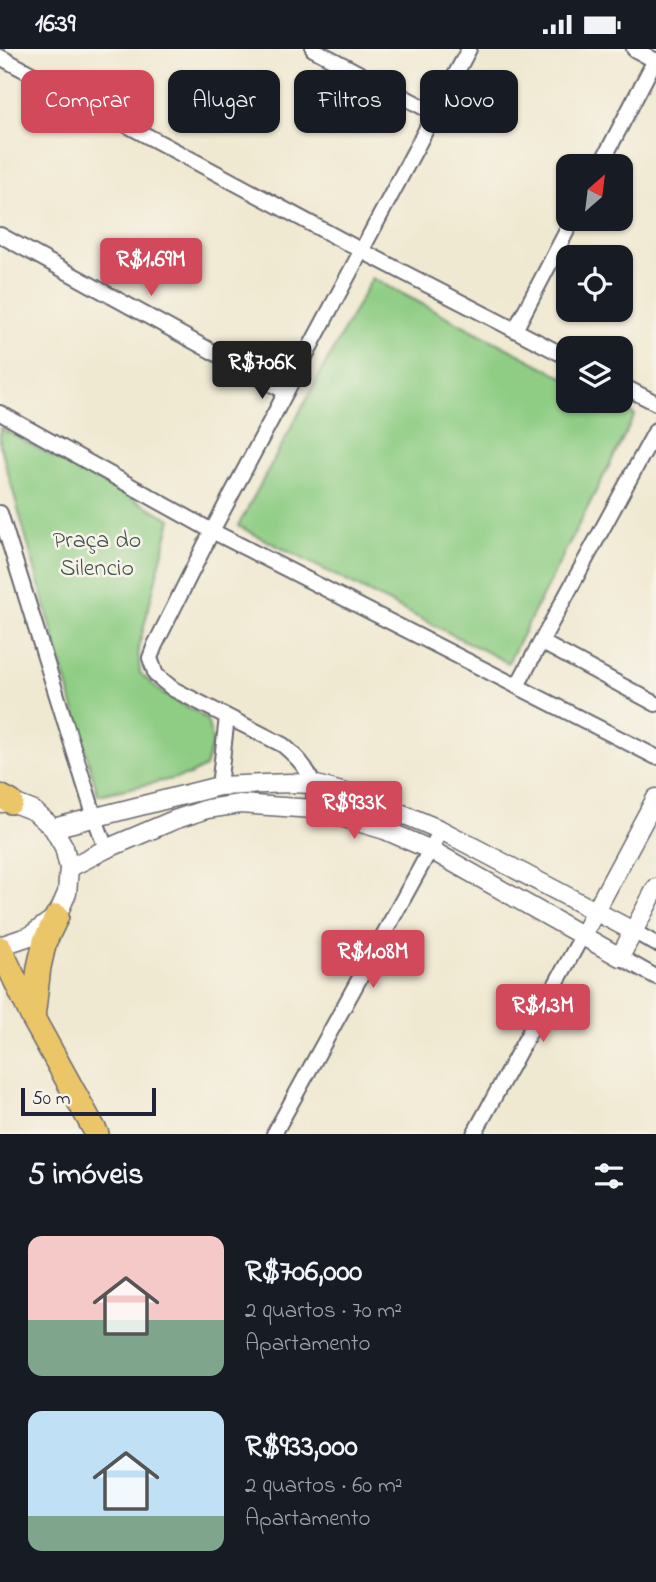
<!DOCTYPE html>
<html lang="pt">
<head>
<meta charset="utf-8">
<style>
	body { margin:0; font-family:"Indie Flower",sans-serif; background:#20242c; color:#f1f3f6; height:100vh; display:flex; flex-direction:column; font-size:26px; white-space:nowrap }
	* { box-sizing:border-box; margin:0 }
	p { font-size:23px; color:#9ea1a6 }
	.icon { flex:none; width:38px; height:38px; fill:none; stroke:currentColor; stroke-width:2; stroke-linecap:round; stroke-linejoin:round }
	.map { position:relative; height:1085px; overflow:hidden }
	.drawer { display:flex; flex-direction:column; background:#171b24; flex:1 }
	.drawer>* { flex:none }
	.top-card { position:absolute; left:21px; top:21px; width:614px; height:63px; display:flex; gap:14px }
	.needle { width:46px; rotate:28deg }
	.fabs { position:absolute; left:556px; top:105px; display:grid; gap:14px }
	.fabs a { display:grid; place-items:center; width:77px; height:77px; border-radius:14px; background:#171b24; box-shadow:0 2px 5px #0004; font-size:35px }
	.scale { position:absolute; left:21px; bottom:18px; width:135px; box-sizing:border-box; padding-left:7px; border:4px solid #22223b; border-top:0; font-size:19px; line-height:24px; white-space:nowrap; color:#22223b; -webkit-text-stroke:5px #f7f3e8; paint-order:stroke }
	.price { position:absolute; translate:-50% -60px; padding:0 16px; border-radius:7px; background:#d1495b; color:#fff; font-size:23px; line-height:46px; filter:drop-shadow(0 2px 4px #0008) }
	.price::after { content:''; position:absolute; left:50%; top:42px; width:21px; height:16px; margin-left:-10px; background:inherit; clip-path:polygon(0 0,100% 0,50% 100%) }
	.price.active { background:#222; color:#fff }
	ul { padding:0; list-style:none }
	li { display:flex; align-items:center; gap:21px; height:175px; padding:0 28px }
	li span { display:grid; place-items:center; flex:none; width:196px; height:140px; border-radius:14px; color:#555 }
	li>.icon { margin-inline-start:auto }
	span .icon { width:84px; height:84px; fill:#fffc; stroke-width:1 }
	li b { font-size:30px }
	h2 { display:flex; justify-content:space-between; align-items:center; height:84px; padding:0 28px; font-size:30px }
	.chip { padding:0 24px; border-radius:14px; background:#171b24; box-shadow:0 2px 5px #0004; font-size:24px; line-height:63px }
	.chip.active { background:#d1495b; color:#fff }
	.status { display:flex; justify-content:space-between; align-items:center; height:49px; padding:0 35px; background:#171b24; direction:ltr }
	.status svg { height:19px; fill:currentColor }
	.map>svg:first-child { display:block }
	.green { fill:#8fcd84; stroke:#587860; stroke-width:2 }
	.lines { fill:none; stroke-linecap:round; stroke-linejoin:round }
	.minor-casing { stroke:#6a6870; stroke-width:18 }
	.tertiary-casing { stroke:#6a6870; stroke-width:21 }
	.primary-casing { stroke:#6a6870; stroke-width:26 }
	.minor { stroke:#fff; stroke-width:14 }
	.tertiary { stroke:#fff; stroke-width:18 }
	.primary { stroke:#ebc669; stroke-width:23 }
	.labels { text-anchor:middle; stroke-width:5; stroke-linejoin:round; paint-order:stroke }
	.park-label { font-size:24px; fill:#435551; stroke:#f7f3e8 }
</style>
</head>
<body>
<div class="status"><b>16:39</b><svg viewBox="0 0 49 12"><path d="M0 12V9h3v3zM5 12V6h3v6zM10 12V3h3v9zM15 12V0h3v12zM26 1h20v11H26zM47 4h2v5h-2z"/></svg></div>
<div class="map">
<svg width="656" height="1085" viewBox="0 0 656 1085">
	<rect width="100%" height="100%" fill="#f7f3e8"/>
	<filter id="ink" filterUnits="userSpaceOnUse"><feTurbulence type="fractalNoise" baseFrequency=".0143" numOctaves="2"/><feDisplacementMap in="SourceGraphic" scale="14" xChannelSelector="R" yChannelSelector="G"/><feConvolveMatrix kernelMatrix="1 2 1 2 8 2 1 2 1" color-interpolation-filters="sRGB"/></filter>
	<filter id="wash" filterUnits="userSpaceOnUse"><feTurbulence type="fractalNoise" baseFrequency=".00686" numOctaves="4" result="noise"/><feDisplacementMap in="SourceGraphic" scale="28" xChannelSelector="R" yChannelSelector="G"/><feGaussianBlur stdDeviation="1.57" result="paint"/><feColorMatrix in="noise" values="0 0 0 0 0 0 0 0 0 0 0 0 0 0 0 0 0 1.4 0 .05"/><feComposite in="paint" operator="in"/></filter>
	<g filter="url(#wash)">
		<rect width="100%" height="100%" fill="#f0e9d2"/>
		<g class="green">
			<path d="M372 229 569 331V352H609L635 366 508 614 238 477Z"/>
			<path d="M0 379 171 470 138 601 140 624 163 645 197 663 207 671 213 693 205 718 190 726 98 746 0 395Z"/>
		</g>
	</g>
	<g filter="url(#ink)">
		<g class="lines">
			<g class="minor-casing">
				<g id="minor">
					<path d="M313 0 436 65"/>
					<path d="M634 0 656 12"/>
					<path d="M0 8 362 202 569 309"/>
					<path d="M600 117 655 11"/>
					<path d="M0 186 286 343"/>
					<path d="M515 281 573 170"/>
					<path d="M621 336 656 354"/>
					<path d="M0 364 212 482 656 708"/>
					<path d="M0 464 95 769 106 800"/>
					<path d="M541 593 656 655"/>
					<path d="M517 637 656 381"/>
					<path d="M219 737 227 668"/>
					<path d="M314 760C314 753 315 744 313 737 310 721 295 706 283 696L173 640 156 626 150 609 155 596 212 482 469 0"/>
					<path d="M633 882 656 895"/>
					<path d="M620 908 656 928"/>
					<path d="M274 1085 441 781"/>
					<path d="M474 1085 582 887"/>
				</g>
			</g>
			<g class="tertiary-casing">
				<g id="tertiary">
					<path d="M0 754 11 753 34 762 53 779 64 798 69 819 67 844 57 867 30 887 0 897"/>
					<path d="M53 779 219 737 290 734 313 735 367 750 441 781 633 882"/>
					<path d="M69 819 106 800 174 771 207 760 240 755 314 760 385 781 431 801 620 908 656 839"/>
					<path d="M582 887 656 749"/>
				</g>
			</g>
			<g class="primary-casing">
				<g id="primary">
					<path d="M0 747 11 753"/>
					<path d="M0 899 33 969 97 1085"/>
					<path d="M33 969 39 918 45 892 57 867"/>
				</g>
			</g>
			<use href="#minor" class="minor"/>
			<use href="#tertiary" class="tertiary"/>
			<use href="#primary" class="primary"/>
		</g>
	</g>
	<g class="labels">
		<g class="park-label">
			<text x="97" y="498">Praça do<tspan x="97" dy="28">Silencio</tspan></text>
		</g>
	</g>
</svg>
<div class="fabs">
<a><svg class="needle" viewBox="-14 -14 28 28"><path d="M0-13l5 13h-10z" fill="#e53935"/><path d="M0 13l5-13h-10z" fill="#9ea1a6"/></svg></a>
<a><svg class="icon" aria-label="locate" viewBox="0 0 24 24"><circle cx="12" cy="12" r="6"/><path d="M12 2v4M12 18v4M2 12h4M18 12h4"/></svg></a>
<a><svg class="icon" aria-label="layers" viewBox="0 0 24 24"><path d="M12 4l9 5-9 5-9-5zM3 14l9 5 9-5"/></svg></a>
</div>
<div class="scale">50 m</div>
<b class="price" style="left:151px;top:249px">R$1.69M</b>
<b class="price active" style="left:262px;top:352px">R$706K</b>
<b class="price" style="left:354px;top:792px">R$933K</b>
<b class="price" style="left:373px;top:941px">R$1.08M</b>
<b class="price" style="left:543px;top:995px">R$1.3M</b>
<div class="top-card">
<a class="chip active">Comprar</a>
<a class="chip">Alugar</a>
<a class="chip">Filtros</a>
<a class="chip">Novo</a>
</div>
</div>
<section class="drawer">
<h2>5 imóveis<svg class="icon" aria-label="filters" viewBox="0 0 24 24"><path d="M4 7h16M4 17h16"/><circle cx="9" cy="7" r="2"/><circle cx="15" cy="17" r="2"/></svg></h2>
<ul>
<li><span style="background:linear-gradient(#f6c9c9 60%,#7fa58c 0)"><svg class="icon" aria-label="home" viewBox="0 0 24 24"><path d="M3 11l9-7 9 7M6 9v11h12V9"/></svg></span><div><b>R$706,000</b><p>2 quartos · 70 m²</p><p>Apartamento</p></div></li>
<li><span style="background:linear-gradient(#bfe0f5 75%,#7fa58c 0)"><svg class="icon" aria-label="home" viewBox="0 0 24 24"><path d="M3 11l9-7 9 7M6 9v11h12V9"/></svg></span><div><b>R$933,000</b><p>2 quartos · 60 m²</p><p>Apartamento</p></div></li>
</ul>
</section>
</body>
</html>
